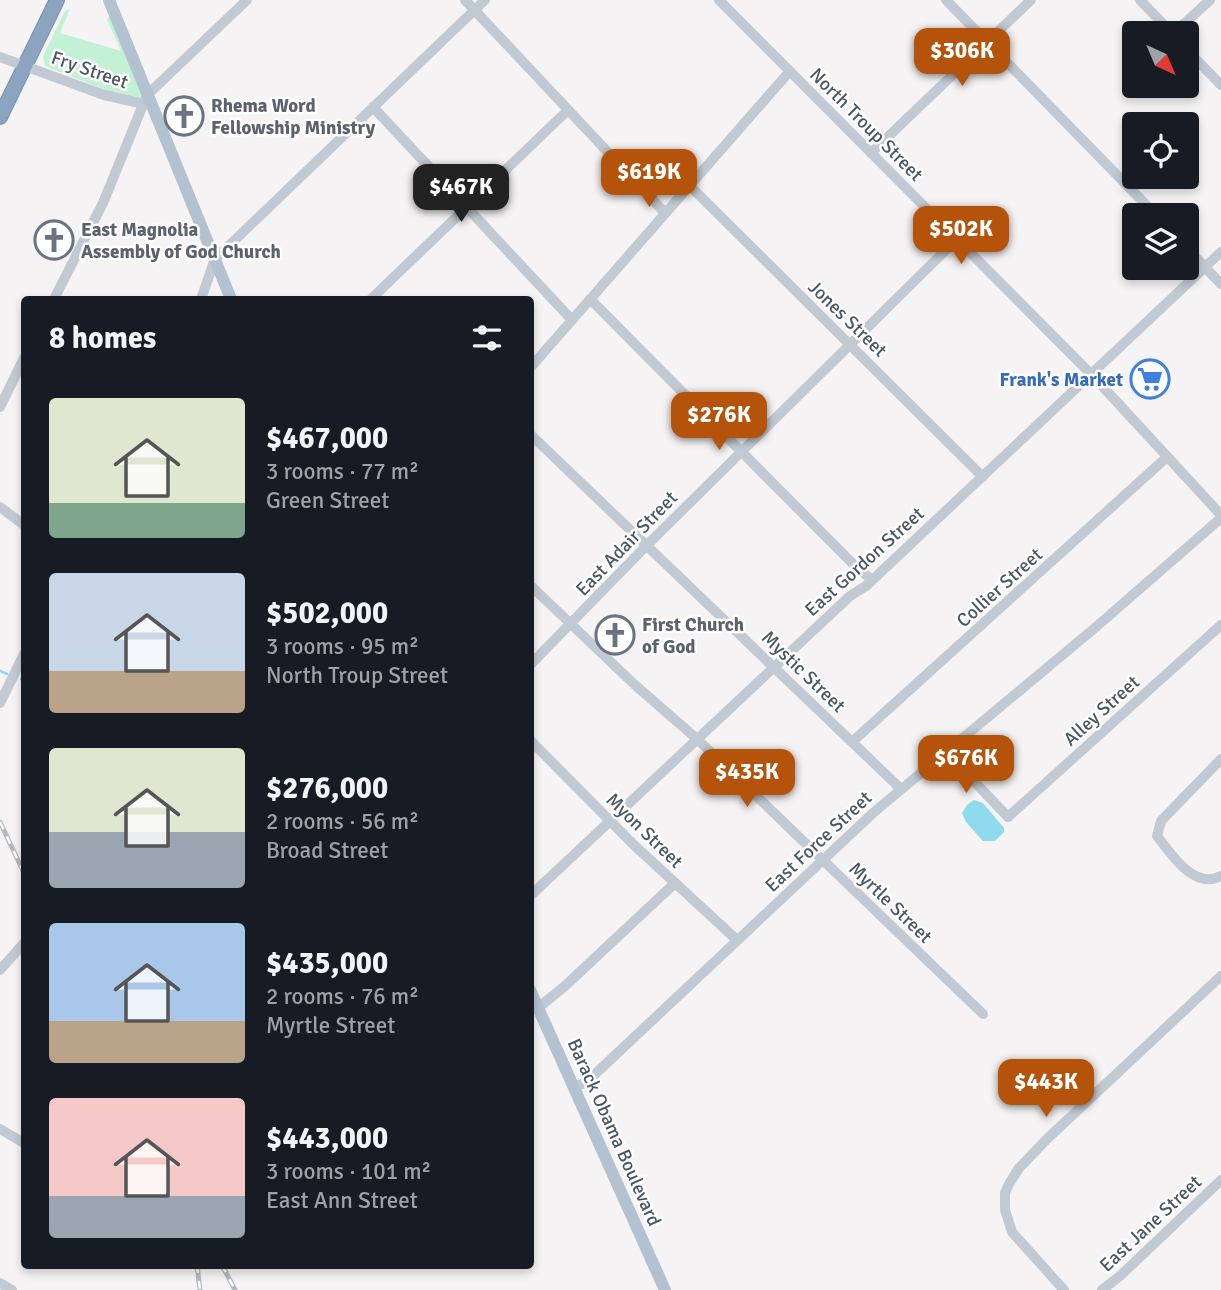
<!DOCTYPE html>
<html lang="en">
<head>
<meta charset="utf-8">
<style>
	body { margin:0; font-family:Signika,sans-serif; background:#20242c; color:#f1f3f6; height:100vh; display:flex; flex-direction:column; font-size:26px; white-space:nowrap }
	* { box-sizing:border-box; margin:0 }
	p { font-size:23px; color:#9ea1a6 }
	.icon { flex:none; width:38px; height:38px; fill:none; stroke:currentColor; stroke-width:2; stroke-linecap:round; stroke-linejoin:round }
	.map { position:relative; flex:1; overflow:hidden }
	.drawer { position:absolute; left:21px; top:296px; width:513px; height:973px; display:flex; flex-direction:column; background:#171b24; border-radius:7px; box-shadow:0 4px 10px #0003 }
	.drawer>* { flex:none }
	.needle { width:46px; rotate:136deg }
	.controls { position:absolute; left:1122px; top:21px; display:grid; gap:14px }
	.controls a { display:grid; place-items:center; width:77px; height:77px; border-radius:7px; background:#171b24; box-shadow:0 4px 10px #0003; font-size:35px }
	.price { position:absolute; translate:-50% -60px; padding:0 16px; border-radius:14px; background:#b45309; color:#fff; font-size:23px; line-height:46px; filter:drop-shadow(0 2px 4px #0008) }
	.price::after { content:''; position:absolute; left:50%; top:42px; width:21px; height:16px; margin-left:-10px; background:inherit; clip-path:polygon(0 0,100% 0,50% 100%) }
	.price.current { background:#222; color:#fff }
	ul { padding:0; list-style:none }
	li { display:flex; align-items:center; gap:21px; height:175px; padding:0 28px }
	li span { display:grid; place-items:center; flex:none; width:196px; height:140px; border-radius:7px; color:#555 }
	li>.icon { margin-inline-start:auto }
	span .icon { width:84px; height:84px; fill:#fffc; stroke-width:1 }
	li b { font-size:30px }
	h2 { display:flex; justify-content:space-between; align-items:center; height:84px; padding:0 28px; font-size:30px }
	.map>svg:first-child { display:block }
	.green { fill:#c3f1d5 }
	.water { fill:#90daee }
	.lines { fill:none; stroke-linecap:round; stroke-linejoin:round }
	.stream { stroke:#90daee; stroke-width:2.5 }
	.highway-casing { stroke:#7690ad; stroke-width:16 }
	.minor { stroke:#c1cad2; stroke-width:10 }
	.major { stroke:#b3c2d1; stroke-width:12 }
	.highway { stroke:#8ba5c1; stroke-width:14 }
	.rail-casing { stroke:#b5b8bd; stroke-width:5 }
	.rail { stroke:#fff; stroke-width:2.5; stroke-dasharray:8; stroke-linecap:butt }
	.labels { text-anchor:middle; stroke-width:5; stroke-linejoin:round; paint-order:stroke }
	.street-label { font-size:19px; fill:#4a5661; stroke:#fff }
	.worship-label { font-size:19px; font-weight:bold; fill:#5b616d; stroke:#fff; text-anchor:start }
	.shop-label { font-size:19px; font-weight:bold; fill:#366cbe; stroke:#fff; text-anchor:end }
</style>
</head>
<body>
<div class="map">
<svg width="1221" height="1290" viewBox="0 0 1221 1290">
	<rect width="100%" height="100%" fill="#f5f3f3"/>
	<path class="green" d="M70 9 60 33 121 51 107 19 110 16 141 94 140 97 128 99 45 66 43 56 65 11Z"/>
	<path class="water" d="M974 800 983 803 1004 828V832L995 841H983L966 822 962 813 967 805Z"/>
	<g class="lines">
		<g class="stream">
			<path d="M0 671 7 674"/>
			<path d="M21 679 24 681"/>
		</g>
		<g class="highway-casing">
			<path id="highway" d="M0 117 57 0"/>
		</g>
		<g class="minor">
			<path d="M465 0 665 213"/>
			<path d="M719 0 1092 375 1221 515"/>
			<path d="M946 0 1156 215"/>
			<path d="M1140 0 1172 33"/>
			<path d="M1174 33 1210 0"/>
			<path d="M1186 49 1221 85"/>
			<path d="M0 57 104 95 144 104"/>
			<path d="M373 107 572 320"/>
			<path d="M871 153 1031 0"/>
			<path d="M689 185 983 477"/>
			<path d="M1186 247 1221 284"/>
			<path d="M54 299 103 203 147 95 247 0"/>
			<path d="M201 299 215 259 485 0"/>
			<path d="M371 299 568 110"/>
			<path d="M590 299 853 564 872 580"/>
			<path d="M530 368 790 71"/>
			<path d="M0 407 24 358"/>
			<path d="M530 434 901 789"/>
			<path d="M0 507 24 525"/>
			<path d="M530 585 635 685 697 739 983 1014"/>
			<path d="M530 665 646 546 957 239"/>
			<path d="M0 703 24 654"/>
			<path d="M530 740 634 845 737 940"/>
			<path d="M852 742 1167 457"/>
			<path d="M946 752 1008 817 1221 625"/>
			<path d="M1221 759 1161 821 1157 836C1172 855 1194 890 1221 876"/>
			<path d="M530 896 850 596 866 586 1221 252"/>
			<path d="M0 970 24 943"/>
			<path d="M538 1008 565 986 675 883"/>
			<path d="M574 1087 587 1082 593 1076 873 813 1096 627 1221 518"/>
			<path d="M0 1129 24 1143"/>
			<path d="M0 1283 12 1290"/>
			<path d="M1064 1290 1012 1232 1005 1210V1193L1009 1184 1019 1168 1048 1138 1221 976"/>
			<path d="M1102 1290 1120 1276 1221 1180"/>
		</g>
		<g class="major">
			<path d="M109 0 231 299"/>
			<path d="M530 990 665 1290"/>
		</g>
		<use href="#highway" class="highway"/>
		<g class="rail-casing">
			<g id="rail">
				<path d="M0 822 24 873"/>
				<path d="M197 1265 200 1290"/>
				<path d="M222 1265 235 1290"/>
			</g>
		</g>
		<use href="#rail" class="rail"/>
	</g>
	<defs>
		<g id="church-ring" transform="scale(2.0125)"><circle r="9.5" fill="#fff" stroke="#6b7280" stroke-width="1.5"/><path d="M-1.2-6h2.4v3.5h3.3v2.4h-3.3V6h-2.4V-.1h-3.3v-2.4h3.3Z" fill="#6b7280"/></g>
		<g id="supermarket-ring" transform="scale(2.0125)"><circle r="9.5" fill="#fff" stroke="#3f7fe0" stroke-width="1.5"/><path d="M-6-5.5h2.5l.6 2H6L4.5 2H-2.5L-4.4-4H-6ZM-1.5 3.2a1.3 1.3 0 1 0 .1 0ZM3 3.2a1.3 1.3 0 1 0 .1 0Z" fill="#3f7fe0"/></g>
	</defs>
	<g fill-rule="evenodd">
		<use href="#church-ring" x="184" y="116"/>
		<use href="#church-ring" x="54" y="240"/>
		<use href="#supermarket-ring" x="1150" y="379"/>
		<use href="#church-ring" x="615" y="635"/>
	</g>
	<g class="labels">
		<g class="street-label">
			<text transform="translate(90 69) rotate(19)" y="7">Fry Street</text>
			<text transform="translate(867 124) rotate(45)" y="7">North Troup Street</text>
			<text transform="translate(848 318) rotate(44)" y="7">Jones Street</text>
			<text transform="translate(626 543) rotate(-46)" y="7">East Adair Street</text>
			<text transform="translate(864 561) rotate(-42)" y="7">East Gordon Street</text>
			<text transform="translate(999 587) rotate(-42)" y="7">Collier Street</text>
			<text transform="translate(804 671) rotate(44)" y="7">Mystic Street</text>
			<text transform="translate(1101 710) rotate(-42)" y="7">Alley Street</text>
			<text transform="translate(645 830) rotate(44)" y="7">Myon Street</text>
			<text transform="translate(818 841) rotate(-43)" y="7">East Force Street</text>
			<text transform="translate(891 902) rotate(44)" y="7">Myrtle Street</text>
			<text transform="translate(615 1132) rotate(66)" y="7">Barack Obama Boulevard</text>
			<text transform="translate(1150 1223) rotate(-43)" y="7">East Jane Street</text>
		</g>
		<g class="worship-label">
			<text x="211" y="112">Rhema Word<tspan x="211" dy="22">Fellowship Ministry</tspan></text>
			<text x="81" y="236">East Magnolia<tspan x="81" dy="22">Assembly of God Church</tspan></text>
			<text x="642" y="631">First Church<tspan x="642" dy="22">of God</tspan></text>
		</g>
		<g class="shop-label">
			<text x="1123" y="386">Frank's Market</text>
		</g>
	</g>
</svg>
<div class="controls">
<a><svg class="needle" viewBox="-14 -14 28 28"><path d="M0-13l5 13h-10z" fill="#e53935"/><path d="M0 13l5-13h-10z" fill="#9ea1a6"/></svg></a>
<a><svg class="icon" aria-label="locate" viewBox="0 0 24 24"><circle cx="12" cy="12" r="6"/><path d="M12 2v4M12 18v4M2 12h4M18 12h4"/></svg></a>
<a><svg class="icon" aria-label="layers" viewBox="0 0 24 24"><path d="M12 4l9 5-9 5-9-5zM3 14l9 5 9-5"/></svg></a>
</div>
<b class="price" style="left:962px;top:88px">$306K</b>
<b class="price" style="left:649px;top:209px">$619K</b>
<b class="price current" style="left:461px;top:224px">$467K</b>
<b class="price" style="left:961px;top:266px">$502K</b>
<b class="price" style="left:719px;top:452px">$276K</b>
<b class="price" style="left:966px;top:795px">$676K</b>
<b class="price" style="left:747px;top:809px">$435K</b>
<b class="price" style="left:1046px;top:1119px">$443K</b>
<section class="drawer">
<h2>8 homes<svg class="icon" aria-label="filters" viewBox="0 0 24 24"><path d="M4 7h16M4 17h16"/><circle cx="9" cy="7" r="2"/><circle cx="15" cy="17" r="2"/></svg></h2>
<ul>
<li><span style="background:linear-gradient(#dfe7d0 75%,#7fa58c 0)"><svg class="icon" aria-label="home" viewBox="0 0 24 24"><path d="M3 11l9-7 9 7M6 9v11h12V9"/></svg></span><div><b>$467,000</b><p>3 rooms · 77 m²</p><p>Green Street</p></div></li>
<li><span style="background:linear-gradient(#c9d6e8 70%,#b9a48a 0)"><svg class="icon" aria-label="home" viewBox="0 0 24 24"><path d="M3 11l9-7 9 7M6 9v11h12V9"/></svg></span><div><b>$502,000</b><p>3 rooms · 95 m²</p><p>North Troup Street</p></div></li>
<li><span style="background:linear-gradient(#dfe7d0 60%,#9aa5b1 0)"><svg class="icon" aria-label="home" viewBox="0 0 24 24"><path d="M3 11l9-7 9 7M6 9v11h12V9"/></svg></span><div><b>$276,000</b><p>2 rooms · 56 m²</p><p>Broad Street</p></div></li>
<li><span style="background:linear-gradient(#a9c7e8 70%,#b9a48a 0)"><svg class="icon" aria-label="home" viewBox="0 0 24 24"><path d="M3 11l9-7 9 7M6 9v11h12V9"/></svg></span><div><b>$435,000</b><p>2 rooms · 76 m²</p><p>Myrtle Street</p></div></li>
<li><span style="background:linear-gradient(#f6c9c9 70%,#9aa5b1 0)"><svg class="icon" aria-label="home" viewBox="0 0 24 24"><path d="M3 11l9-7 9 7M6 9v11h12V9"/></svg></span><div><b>$443,000</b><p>3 rooms · 101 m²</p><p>East Ann Street</p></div></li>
</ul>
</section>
</div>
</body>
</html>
